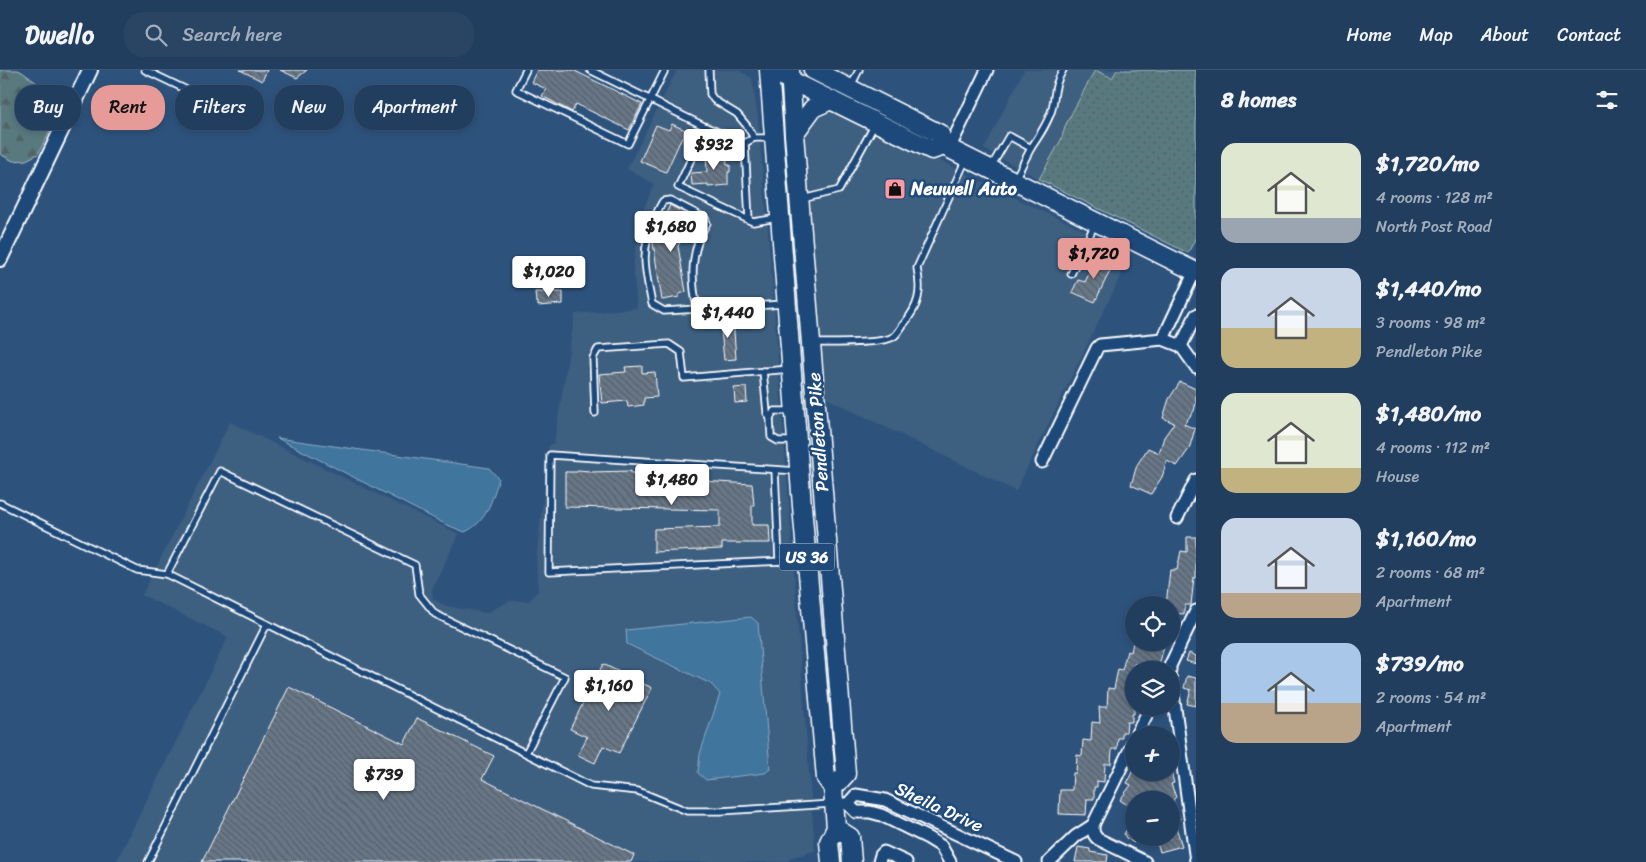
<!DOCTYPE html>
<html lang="en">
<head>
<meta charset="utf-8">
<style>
	body { margin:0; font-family:Sriracha,sans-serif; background:#2a4564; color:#f1f3f6; height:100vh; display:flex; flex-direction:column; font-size:19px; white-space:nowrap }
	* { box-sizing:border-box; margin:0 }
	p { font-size:16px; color:#a2aebc }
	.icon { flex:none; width:28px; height:28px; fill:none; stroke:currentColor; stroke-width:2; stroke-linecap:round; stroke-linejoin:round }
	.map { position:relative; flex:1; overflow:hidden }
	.side { display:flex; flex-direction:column; background:#223e5e; width:450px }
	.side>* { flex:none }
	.guide { position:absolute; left:15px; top:15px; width:475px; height:45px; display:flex; gap:10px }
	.fabs { position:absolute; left:1125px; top:526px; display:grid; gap:10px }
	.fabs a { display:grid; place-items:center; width:55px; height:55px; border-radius:50%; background:#223e5e; box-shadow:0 2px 8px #0003,0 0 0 1px #3f5773; font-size:25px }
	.price { position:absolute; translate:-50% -42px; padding:0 11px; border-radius:5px; background:#fff; color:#222; font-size:16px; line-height:32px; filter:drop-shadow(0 1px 2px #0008) }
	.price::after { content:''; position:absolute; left:50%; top:30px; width:15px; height:11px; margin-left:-8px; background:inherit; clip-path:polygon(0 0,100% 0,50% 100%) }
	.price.on { background:#e69b98; color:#111 }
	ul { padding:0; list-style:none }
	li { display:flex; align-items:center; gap:15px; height:125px; padding:0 25px }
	li span { display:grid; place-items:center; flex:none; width:140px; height:100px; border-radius:15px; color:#555 }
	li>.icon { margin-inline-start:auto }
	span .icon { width:60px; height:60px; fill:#fffc; stroke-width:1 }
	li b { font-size:21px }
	h2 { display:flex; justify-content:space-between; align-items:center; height:60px; padding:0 25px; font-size:21px }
	.pill { padding:0 18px; border-radius:20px; background:#223e5e; box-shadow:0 2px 8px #0003,0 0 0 1px #3f5773; font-size:18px; line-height:45px }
	.pill.on { background:#e69b98; color:#111 }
	header { display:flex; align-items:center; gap:30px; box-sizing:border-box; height:70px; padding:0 25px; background:#223e5e; border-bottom:1px solid #3f5773 }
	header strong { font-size:24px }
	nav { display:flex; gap:28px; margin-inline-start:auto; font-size:18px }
	.search { width:350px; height:45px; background:#2a4564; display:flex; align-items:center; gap:12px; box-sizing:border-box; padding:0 18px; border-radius:20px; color:#a2aebc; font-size:19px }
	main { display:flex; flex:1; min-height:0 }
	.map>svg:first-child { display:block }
	.built { fill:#3e5e80 }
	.grass { fill:url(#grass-dots); stroke:#acbcbe }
	.forest { fill:url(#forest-firs); stroke:#acbcbe }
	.water { fill:#40749d; stroke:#8cacc4 }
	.building { fill:url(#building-back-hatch); stroke:#fff }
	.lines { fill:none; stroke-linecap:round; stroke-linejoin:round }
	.service-casing { stroke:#fff; stroke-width:9 }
	.minor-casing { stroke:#fff; stroke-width:15 }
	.tertiary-casing { stroke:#fff; stroke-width:18 }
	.primary-casing { stroke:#fff; stroke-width:21 }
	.service { stroke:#1f4a7a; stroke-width:5.5 }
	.minor { stroke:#1f4a7a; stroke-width:11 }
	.tertiary { stroke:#1f4a7a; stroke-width:14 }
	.primary { stroke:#1f4a7a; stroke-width:18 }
	.labels { text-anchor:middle; stroke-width:5; stroke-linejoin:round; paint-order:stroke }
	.shield { fill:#1f4a7a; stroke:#bcc9d7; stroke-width:1 }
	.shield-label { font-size:16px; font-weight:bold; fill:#fff }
	.poi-label { font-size:18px; font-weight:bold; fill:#fff; stroke:#1f4a7a; text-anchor:start }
	.street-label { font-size:18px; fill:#fff; stroke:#1f4a7a }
</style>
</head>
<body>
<header>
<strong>Dwello</strong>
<div class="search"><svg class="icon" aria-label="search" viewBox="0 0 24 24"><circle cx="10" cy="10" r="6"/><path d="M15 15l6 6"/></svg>Search here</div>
<nav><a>Home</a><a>Map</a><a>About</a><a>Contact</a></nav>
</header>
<main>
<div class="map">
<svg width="1196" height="792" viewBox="0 0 1196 792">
	<defs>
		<pattern id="grass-dots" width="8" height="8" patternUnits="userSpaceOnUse" patternTransform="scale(1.25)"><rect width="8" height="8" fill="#59797e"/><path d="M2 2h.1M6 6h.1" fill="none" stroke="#526265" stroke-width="1.8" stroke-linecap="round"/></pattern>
		<pattern id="forest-firs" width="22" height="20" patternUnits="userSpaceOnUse" patternTransform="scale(1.25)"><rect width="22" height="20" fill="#59797e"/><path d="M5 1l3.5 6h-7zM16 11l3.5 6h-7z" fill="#526265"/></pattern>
		<pattern id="building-back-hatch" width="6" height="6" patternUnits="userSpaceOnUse" patternTransform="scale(1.25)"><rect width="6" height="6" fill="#677787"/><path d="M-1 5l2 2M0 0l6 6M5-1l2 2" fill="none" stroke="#585f67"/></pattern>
	</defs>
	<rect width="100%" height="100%" fill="#2d537d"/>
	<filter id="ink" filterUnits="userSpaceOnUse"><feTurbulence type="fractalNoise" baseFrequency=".02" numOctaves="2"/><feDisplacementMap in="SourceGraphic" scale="10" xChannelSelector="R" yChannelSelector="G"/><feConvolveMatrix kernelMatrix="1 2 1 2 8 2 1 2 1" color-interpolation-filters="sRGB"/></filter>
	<g filter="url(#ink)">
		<g class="built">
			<path d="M677 0H738L752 8 758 48 771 196 815 781 792 787 786 792H116L228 567 142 525 230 352 459 464 432 519 433 529 447 536 486 543 509 531H529L538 521 536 491 549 375 554 373 575 244 637 238 633 197 642 143 654 114 627 99Z"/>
			<path d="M1024 0H1117L1112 8 1095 0 1066 54 1061 70 1039 109 984 79Z"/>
			<path d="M833 36 998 120 1132 183 1016 421 824 327 803 58 813 42Z"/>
		</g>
		<path class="grass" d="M1095 0 1112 8 1117 0H1196V167L1188 183 1039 109 1061 70 1066 54Z"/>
		<path class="forest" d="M0 0H18L22 2 37 13 50 26 64 33 38 84 26 90 13 91 0 84Z"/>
		<g class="water">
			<path d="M277 368 489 398 499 409C491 431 488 451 465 462L447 455Z"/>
			<path d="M751 547 758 553 770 699 765 703 706 710 698 703 700 684 720 624 711 614 627 574 626 560Z"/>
		</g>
		<g class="building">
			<path d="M240 0H267L262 11Z"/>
			<path d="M280 0H307L297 8Z"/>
			<path d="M537 0H573L642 34 629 60 576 34 572 42 542 26 546 19 531 12Z"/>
			<path d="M672 54 687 61 684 68 682 67 666 102 640 91 656 55 669 60Z"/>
			<path d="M726 82 727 95H730V102H728V115L708 117V114L692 115 691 103 707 102 706 83Z"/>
			<path d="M670 135 692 147 678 176 686 222 679 224V227L662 230 653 173Z"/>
			<path d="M1097 187 1113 194 1095 232 1072 222 1078 210 1085 212Z"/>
			<path d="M535 222H563V234L538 236V232H536Z"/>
			<path d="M733 248 736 289 724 290 720 249Z"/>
			<path d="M642 296V303L655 302 657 327 644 328V335L628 337 627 331 602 333 599 304 626 302 625 297Z"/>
			<path d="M1180 312 1196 319V333L1194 341 1184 354 1195 359 1189 379 1177 396 1167 391 1162 407 1151 424 1131 415 1137 395 1148 378 1159 383 1164 367 1174 353 1163 348 1169 329Z"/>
			<path d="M746 317 747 332 735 333 734 318Z"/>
			<path d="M577 400 590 401V402L631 401V403H643V408L677 406V408L700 409V411L752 414 754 435H752V455H769L770 473H722V479L654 482V459L720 457V440L565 437V402H577Z"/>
			<path d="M1187 467H1196V508H1194L1191 535H1185L1184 544 1171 543V535H1166L1170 500H1177L1181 481 1187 482Z"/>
			<path d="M1133 572H1165L1159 596 1152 595 1151 598 1134 594V644H1132V652H1127L1126 662H1122V668H1118L1117 679H1112L1111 694H1105L1104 712 1097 711V717H1094V729H1087L1086 745 1059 744 1060 720H1072L1073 703H1076L1077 685 1082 686 1083 670 1091 671 1092 652 1100 653 1099 637H1107L1108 618 1114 619 1118 599 1122 600 1127 581 1131 582Z"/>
			<path d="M1189 583 1196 586V594L1186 591Z"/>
			<path d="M603 594 652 618 619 683 603 676 595 693 578 685 587 667 570 659Z"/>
			<path d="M1187 606 1196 608V636L1187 634 1191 620 1184 618Z"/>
			<path d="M289 617 404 674 417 648 494 686 482 709 634 785 631 792H202Z"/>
			<path d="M1132 702H1142L1149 706 1164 702H1171L1174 713 1171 714 1176 727 1173 730 1180 749 1174 751 1182 776 1160 782 1156 771 1171 768V730H1134V740L1120 730 1131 715 1127 713Z"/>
			<path d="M1129 756 1134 759V773L1126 768 1124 764Z"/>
			<path d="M1078 777 1090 779V782L1108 785 1107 792H1075Z"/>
		</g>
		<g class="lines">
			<g class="service-casing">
				<g id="service">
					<path d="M145 0 189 21"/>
					<path d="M526 0 516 20 628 74 665 0"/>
					<path d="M590 0 706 57 678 117 753 152 778 148"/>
					<path d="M709 0 710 24 714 30 737 44 747 56 754 68"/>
					<path d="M851 16 859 0"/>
					<path d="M706 57 745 73 749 150"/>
					<path d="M745 73 754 68H772"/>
					<path d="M1031 78C1039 66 1048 53 1052 39 1056 22 1053 17 1063 0"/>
					<path d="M991 97 1009 66 1031 78 1015 109"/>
					<path d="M802 129 839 120 875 54"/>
					<path d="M1087 169 1119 185 1126 170"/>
					<path d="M1071 204 1095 154"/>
					<path d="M697 239C691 208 690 181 707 153L705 148 670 130 663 131C659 137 657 143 654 149 640 181 645 200 652 234L664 241 785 234"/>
					<path d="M812 273C827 273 883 274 893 267 897 265 900 259 903 255 919 236 922 222 917 198L966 89"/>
					<path d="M763 301 767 343 770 348"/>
					<path d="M794 341H774L770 348 771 367 778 371H795"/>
					<path d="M595 343 593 288 598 279 669 274 681 282 684 308 790 299"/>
					<path d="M775 400 779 491"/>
					<path d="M798 401 550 385 549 502 804 490"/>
					<path d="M0 433 137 500 167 504"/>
					<path d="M526 683 565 607 435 544 419 524 415 495 220 401 167 504 591 716 638 721 687 741H721L832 734"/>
					<path d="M148 792 267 554"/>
				</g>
			</g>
			<g class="minor-casing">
				<g id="minor">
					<path d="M949 79 987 0"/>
					<path d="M1163 269 1195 201"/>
					<path d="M1181 276 1196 245"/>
					<path d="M1042 392 1097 278 1100 275 1163 269 1181 276 1196 297"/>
					<path d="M1177 448 1196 410"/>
					<path d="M1170 600V596L1196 541"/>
					<path d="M1171 609 1196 791"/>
					<path d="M1136 665 1150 638"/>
					<path d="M1134 671 1093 755C1093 761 1093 765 1098 769L1145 792"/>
					<path d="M843 734H848L856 742H870L881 745 928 768 941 776 950 792"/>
					<path d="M848 734 856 725 885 730 1016 792"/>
					<path d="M879 792 881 785 884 782 906 792"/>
					<path d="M1049 792 1076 766 1093 755"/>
				</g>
			</g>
			<g class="tertiary-casing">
				<path id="tertiary" d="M0 189 90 0"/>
			</g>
			<g class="primary-casing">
				<g id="primary">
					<path d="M769 0 802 436 826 708 833 718 836 758 829 772 831 792"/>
					<path d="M790 0 794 64 846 704 833 718"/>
					<path d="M813 0 940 64 944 76 1196 202"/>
					<path d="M782 6 932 80 944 76"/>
					<path d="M794 64 813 38 831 30"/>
					<path d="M836 758 850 767 852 792"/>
				</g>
			</g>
			<use href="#service" class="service"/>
			<use href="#minor" class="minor"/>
			<use href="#tertiary" class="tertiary"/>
			<use href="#primary" class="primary"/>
		</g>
	</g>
	<defs>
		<g id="shop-square" transform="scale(1.125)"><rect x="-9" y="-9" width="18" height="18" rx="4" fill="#ff9aa2" stroke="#1f4a7a"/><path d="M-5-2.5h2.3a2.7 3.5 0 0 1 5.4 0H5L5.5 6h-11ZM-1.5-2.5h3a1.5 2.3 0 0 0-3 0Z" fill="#111"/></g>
	</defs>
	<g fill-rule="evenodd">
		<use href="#shop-square" x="895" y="119"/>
	</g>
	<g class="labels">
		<rect class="shield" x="779.5" y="473.5" width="55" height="27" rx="4"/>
		<g class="shield-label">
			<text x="807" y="493">US 36</text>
		</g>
		<g class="poi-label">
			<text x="911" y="125">Neuwell Auto</text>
		</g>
		<g class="street-label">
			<text transform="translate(818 362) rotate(-94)" y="6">Pendleton Pike</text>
			<text transform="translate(939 737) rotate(25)" y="6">Sheila Drive</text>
		</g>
	</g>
</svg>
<div class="fabs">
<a><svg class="icon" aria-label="locate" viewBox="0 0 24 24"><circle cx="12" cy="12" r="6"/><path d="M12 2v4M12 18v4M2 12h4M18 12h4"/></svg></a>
<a><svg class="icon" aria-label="layers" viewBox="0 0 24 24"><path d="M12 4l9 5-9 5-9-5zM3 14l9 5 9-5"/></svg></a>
<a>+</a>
<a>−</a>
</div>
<b class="price" style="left:714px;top:101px">$932</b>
<b class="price" style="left:671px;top:183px">$1,680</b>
<b class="price on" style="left:1094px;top:210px">$1,720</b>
<b class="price" style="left:549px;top:228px">$1,020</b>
<b class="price" style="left:728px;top:269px">$1,440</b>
<b class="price" style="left:672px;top:436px">$1,480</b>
<b class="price" style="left:609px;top:642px">$1,160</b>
<b class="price" style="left:384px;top:731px">$739</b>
<div class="guide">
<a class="pill">Buy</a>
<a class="pill on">Rent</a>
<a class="pill">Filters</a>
<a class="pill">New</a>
<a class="pill">Apartment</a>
</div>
</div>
<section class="side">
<h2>8 homes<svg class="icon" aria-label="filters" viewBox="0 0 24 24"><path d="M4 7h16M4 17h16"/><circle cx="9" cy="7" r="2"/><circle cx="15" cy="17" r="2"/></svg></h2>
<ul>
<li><span style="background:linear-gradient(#dfe7d0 75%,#9aa5b1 0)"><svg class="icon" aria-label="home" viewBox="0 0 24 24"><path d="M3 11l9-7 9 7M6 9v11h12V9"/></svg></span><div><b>$1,720/mo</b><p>4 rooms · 128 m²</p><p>North Post Road</p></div></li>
<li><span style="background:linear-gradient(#c9d6e8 60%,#c2b280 0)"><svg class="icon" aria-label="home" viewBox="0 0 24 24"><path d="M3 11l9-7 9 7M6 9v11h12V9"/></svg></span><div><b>$1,440/mo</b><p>3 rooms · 98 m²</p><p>Pendleton Pike</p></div></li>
<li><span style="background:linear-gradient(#dfe7d0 75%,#c2b280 0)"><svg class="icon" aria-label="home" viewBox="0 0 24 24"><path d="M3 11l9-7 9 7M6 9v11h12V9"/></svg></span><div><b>$1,480/mo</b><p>4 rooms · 112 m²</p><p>House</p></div></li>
<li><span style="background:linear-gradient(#c9d6e8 75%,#b9a48a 0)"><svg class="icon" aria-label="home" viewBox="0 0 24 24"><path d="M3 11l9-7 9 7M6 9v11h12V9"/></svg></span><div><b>$1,160/mo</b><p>2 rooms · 68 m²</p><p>Apartment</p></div></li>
<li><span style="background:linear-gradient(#a9c7e8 60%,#b9a48a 0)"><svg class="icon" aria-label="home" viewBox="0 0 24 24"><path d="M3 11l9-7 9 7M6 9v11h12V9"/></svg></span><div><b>$739/mo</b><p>2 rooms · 54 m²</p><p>Apartment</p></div></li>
</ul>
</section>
</main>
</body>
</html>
